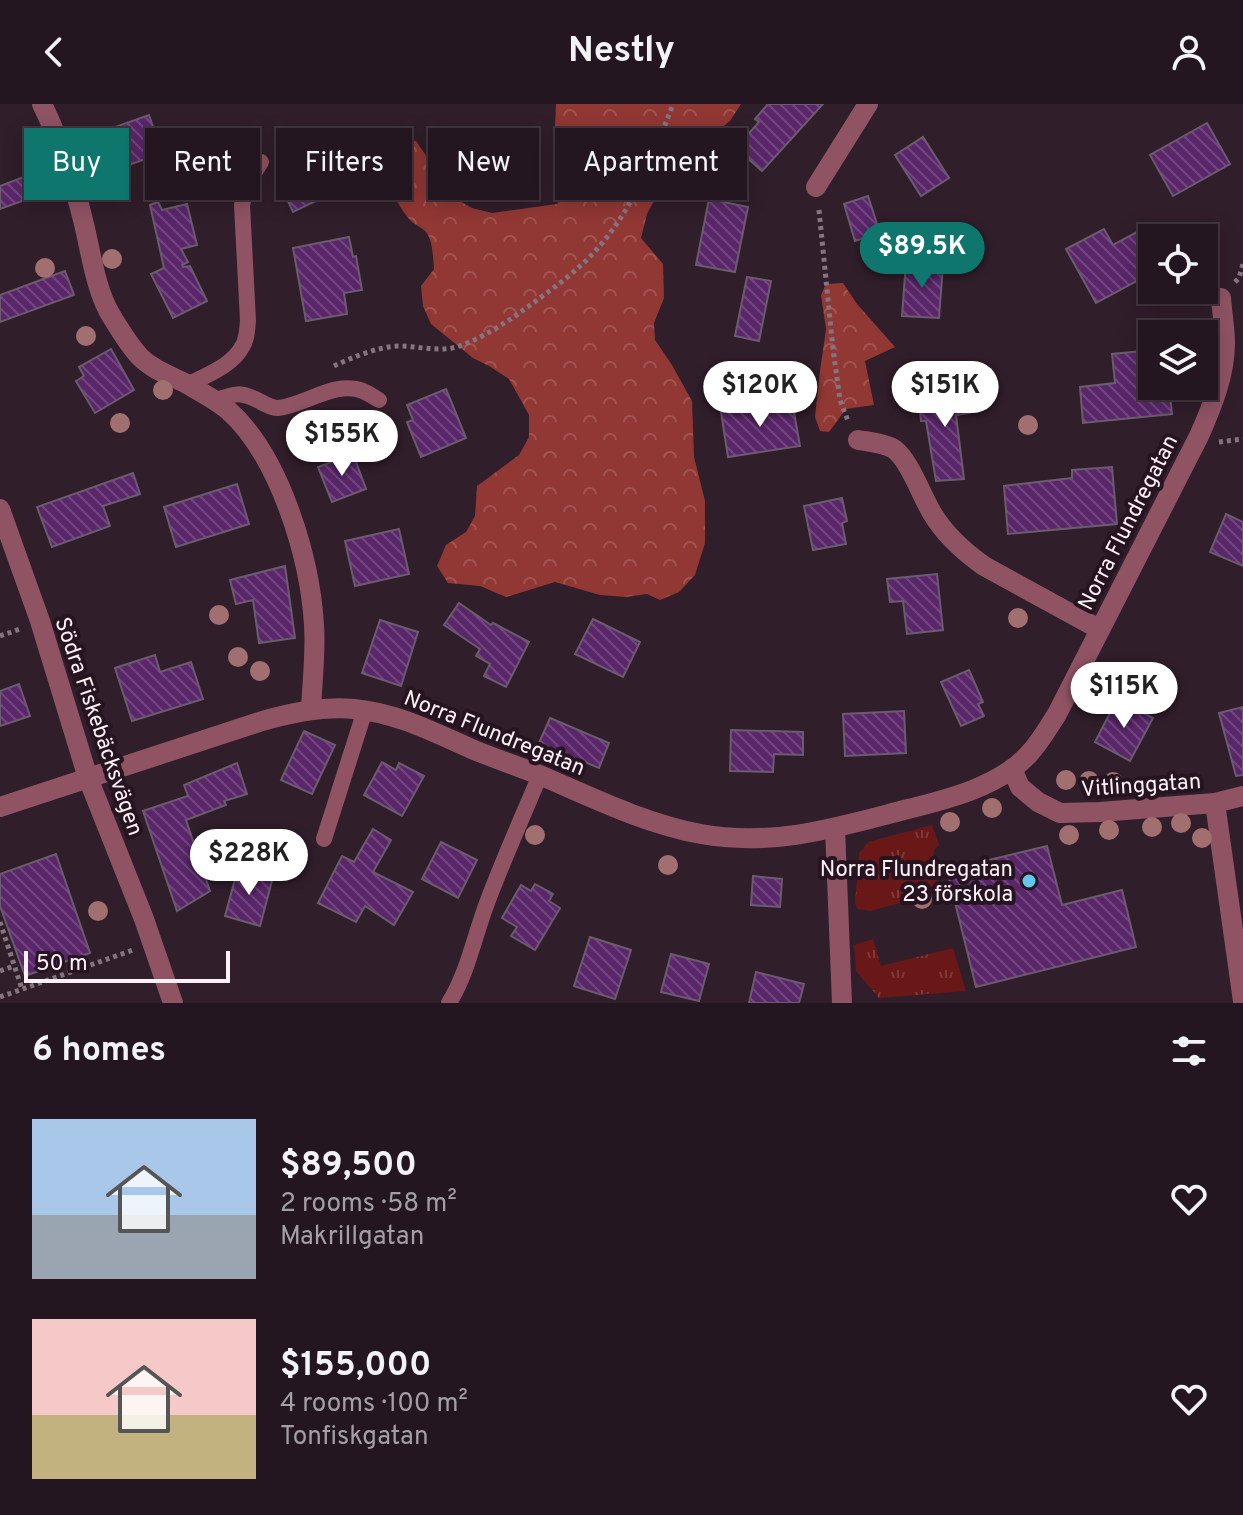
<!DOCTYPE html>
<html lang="en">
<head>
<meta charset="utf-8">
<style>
	body { margin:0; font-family:Overpass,sans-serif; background:#30232d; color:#f1f3f6; height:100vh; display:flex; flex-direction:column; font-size:30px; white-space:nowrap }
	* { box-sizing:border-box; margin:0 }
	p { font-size:26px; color:#a39fa5 }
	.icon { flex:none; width:44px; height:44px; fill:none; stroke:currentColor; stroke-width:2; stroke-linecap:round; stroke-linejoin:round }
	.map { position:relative; height:899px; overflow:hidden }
	.details { display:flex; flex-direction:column; background:#241620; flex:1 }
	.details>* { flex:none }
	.hud { position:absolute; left:24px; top:24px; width:800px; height:72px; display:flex; gap:16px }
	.tools { position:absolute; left:1138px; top:120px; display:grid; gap:16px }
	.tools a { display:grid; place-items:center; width:80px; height:80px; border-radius:0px; background:#241620; box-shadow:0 4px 20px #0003,0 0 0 2px #41353e; font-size:40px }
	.scale { position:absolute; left:24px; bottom:20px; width:206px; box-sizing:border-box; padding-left:8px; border:4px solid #fdf1f8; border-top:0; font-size:22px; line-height:28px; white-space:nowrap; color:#fdf1f8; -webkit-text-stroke:6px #261520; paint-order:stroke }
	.price { position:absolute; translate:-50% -68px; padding:0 18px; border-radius:28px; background:#fff; color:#222; font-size:26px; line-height:52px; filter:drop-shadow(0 2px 4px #0008) }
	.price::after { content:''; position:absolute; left:50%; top:48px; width:24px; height:18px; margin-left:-12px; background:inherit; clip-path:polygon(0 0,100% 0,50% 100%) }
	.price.current { background:#0f766e; color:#fff }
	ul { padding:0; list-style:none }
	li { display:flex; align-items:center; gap:24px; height:200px; padding:0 32px }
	li span { display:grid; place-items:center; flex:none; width:224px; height:160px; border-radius:0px; color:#555 }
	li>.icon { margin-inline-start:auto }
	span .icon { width:96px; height:96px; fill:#fffc; stroke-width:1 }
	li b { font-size:34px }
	h2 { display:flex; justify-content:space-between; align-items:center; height:96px; padding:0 32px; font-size:34px }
	.pill { padding:0 28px; border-radius:0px; background:#241620; box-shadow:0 4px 20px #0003,0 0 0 2px #41353e; font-size:28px; line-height:72px }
	.pill.current { background:#0f766e; color:#fff }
	header { display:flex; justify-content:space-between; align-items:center; height:104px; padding:0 32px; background:#241620; font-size:36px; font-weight:700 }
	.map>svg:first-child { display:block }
	.grass { fill:url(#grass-tufts) }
	.forest { fill:url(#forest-crowns) }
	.building { fill:url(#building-back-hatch); stroke:#6a5c6e; stroke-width:2 }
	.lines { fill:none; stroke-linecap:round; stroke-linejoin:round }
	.path { stroke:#84747e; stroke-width:5; stroke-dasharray:4 4; stroke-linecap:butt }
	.service { stroke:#8f5364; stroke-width:16 }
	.minor { stroke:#8f5364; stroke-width:20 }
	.tree { fill:#a16f70 }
	.poi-dot { fill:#64c5ee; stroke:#261520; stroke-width:3 }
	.labels { text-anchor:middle; stroke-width:8; stroke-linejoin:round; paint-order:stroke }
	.street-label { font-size:22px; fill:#fdf1f8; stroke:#261520 }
	.poi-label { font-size:22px; fill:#fdf1f8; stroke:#261520; text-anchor:end }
</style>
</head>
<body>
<header><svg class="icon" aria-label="back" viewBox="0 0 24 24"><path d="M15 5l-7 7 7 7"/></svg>Nestly<svg class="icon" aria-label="person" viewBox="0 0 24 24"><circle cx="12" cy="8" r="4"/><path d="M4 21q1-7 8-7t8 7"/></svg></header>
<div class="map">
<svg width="1243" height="899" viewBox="0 0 1243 899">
	<defs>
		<pattern id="grass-tufts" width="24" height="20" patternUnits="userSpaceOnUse" patternTransform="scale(2)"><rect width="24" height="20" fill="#6a1718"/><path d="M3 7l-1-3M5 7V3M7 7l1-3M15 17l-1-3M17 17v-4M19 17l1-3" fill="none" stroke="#80393a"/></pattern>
		<pattern id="forest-crowns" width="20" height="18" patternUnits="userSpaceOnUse" patternTransform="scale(2)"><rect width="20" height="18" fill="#913734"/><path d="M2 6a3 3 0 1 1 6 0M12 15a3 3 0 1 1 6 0" fill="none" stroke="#a15452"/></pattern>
		<pattern id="building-back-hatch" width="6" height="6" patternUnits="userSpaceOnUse" patternTransform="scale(2)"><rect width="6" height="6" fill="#5a266a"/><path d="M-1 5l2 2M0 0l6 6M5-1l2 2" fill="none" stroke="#734680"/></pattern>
	</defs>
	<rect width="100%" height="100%" fill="#301e2a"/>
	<g class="grass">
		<path d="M932 721 939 741 934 746 933 757 941 788 870 807 858 805 855 800 859 749 868 738Z"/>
		<path d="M873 835 881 862 953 844 966 887 879 894 856 867 854 841Z"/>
	</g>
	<g class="forest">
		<path d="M556 0H741L730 17 703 38 678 51 647 110 641 134 663 160 664 194 654 219 655 236 672 261 692 297 694 353 705 397V439L695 471 679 488 660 496 647 490 626 493 600 491 555 478 506 493 480 482 448 479 437 462 446 441 466 428 475 412 477 382 519 351 529 333V311L509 275 489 262 473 254 431 220 423 202 421 182 434 165C433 154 433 137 426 128 423 124 415 121 411 117 390 94 367 40 416 37L427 53 426 68 435 83 472 104 492 109 557 100 572 80 576 65 567 43 555 24Z"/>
		<path d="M843 179 857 200 895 243 865 257 874 301 846 305 829 328 820 327 815 313 820 267 826 225 821 191 826 180Z"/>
	</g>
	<g class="building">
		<path d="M768 0H823L762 67 736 44 759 18 755 15Z"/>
		<path d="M149 11 162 49 129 61 115 23Z"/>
		<path d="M1207 19 1230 60 1173 92 1150 51Z"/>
		<path d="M923 33 949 74 921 92 895 51Z"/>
		<path d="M339 43 353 70 340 76 343 84 293 108 277 73 284 69 282 64 324 44 326 49Z"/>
		<path d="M42 66 50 87 0 105V82Z"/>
		<path d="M868 92 880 129 855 137 844 100Z"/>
		<path d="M709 95 748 103 735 168 696 161Z"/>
		<path d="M158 98 162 106 187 100 197 141 181 145 188 158 182 161 183 163 190 162 207 197 173 214 151 170 164 164 150 101Z"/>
		<path d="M1152 120V169L1096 199 1066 145 1104 125 1113 141Z"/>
		<path d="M349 133 353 153 356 152 362 186 344 189 347 210 306 217 293 144Z"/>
		<path d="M906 158 943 161 939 214 902 212Z"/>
		<path d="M65 167 74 191 0 218V191Z"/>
		<path d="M747 173 771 177 759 237 735 232Z"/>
		<path d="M111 245 134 286 95 309 76 277 84 272 79 263Z"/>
		<path d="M1152 246V282H1169L1172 310 1083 319 1080 283 1115 279 1112 250Z"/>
		<path d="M967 283 970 309 956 311 964 375 936 377 926 317H921L918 288Z"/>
		<path d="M446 285 466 334 421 353 407 318 413 316 407 301Z"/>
		<path d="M792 297 800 342 728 353 721 308Z"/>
		<path d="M353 350 366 385 332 398 318 363Z"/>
		<path d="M1112 363 1117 420 1008 430 1004 382 1072 374V366Z"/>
		<path d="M133 369 140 390 103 402 110 422 52 443 37 403Z"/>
		<path d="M237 380 249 420 176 443 164 403Z"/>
		<path d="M842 394 847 417 842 419 846 440 813 446 804 402Z"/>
		<path d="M1226 410 1243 418V462L1210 448Z"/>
		<path d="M399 425 409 470 355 482 345 437Z"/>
		<path d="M285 462 295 534 259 539 253 496 236 500 230 476Z"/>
		<path d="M937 470 943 526 907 530 903 497 890 498 887 475Z"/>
		<path d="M459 499 491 521 493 519 529 538 506 583 484 572 490 560 476 552 480 545 444 521Z"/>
		<path d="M593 515 640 538 623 573 575 550Z"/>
		<path d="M380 516 418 528 401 582 362 569Z"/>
		<path d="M155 551 160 568 191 558 203 595 132 617 115 564Z"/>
		<path d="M969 566 983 598 978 600 984 612 961 622 941 578Z"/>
		<path d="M19 580 30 612 0 622V587Z"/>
		<path d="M1117 595 1153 614 1130 657 1095 638Z"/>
		<path d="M1243 603V671L1236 672 1219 609Z"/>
		<path d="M904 607 906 649 845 652 843 610Z"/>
		<path d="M550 614 609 639 599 664 539 639Z"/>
		<path d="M731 626 803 628V651L774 650 773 668 730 667Z"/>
		<path d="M304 627 335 641 312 690 281 676Z"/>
		<path d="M382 658 396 666 399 659 424 672 402 712 364 691Z"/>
		<path d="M237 659 247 690 224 697 226 701 186 716 210 787 177 807 143 707 188 692 184 681Z"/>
		<path d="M373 725 391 736 373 768 413 788 394 821 365 802 356 818 318 799 342 752 354 758Z"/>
		<path d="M441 738 477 756 458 794 422 775Z"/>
		<path d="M1047 742 1062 801 1122 786 1136 843 976 883 947 766Z"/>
		<path d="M56 750 90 849 25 872 0 802V770Z"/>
		<path d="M238 764 273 773 260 822 225 812Z"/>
		<path d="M753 772 782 775 780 803 751 801Z"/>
		<path d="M535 780 553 790 549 797 560 804 535 846 511 832 517 823 502 814 521 781 531 787Z"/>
		<path d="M590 833 631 846 615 895 574 882Z"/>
		<path d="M671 850 709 860 699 897 661 888Z"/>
		<path d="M756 868 804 880 799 899H749Z"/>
	</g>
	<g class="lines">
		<g class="path">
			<path d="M819 106 833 245 840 296 848 317"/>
			<path d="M1235 178 1239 174 1243 160"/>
			<path d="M334 262C353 253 377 243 398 242 416 242 434 247 452 244 472 240 506 219 522 207 548 188 576 169 597 145 634 104 654 50 673 0"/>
			<path d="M1219 338 1243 335"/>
			<path d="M0 532 20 525"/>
			<path d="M0 818 22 885"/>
			<path d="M0 867 14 862"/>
			<path d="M0 893 133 846"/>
		</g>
		<g class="service">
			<path d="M188 281C206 271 232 262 242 243 247 236 247 226 248 217L242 101C245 84 252 72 261 58"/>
			<path d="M214 297C234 289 241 287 261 298 267 301 271 304 278 304 306 301 335 276 363 287 368 289 374 293 379 296"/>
			<path d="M324 735 365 606"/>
			<path d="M449 899C468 868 474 833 487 799 503 756 522 714 540 671"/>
		</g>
		<g class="minor">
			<path d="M42 0C61 39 74 78 84 120 91 149 96 188 112 213 120 226 129 241 140 253 153 266 171 272 187 280 201 288 216 296 228 306 280 352 310 454 314 521 316 549 312 579 311 606"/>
			<path d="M816 83 868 0"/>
			<path d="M858 336C869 338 884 339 894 345 910 357 921 391 932 409 945 431 963 447 984 462L1099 525"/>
			<path d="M0 405 40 517 88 674 144 815 173 899"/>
			<path d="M1012 665 1020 683 1038 698 1060 709 1100 708 1215 699 1243 692"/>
			<path d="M1215 699 1243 897"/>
			<path d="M0 703 259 618C290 609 322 602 354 605 398 609 435 629 474 646 496 655 520 663 542 672 593 694 646 720 701 730 773 743 835 724 904 706 945 696 999 683 1029 650 1040 638 1048 624 1057 610L1199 332C1212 303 1225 271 1225 239 1225 224 1222 209 1221 194"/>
			<path d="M835 724 842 899"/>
		</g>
	</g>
	<g class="tree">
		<circle cx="112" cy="155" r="10"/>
		<circle cx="45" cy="164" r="10"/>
		<circle cx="86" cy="232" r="10"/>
		<circle cx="163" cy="286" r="10"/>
		<circle cx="120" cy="319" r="10"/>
		<circle cx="1028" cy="321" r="10"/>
		<circle cx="219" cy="511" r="10"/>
		<circle cx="1018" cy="514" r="10"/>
		<circle cx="238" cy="553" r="10"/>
		<circle cx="260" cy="567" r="10"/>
		<circle cx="1066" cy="676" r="10"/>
		<circle cx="1089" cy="677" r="10"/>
		<circle cx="1113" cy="678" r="10"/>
		<circle cx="992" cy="704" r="10"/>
		<circle cx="950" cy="718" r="10"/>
		<circle cx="1181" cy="719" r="10"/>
		<circle cx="1152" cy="723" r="10"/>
		<circle cx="1109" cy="726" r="10"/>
		<circle cx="535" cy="731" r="10"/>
		<circle cx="1069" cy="731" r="10"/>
		<circle cx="1202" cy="734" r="10"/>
		<circle cx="668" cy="761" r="10"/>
		<circle cx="922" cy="795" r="10"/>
		<circle cx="98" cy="807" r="10"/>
	</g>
	<circle class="poi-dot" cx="1029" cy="777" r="8"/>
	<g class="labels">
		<g class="street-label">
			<text transform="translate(1127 418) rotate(-63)" y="8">Norra Flundregatan</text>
			<text transform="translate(100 622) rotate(71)" y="8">Södra Fiskebäcksvägen</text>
			<text transform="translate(495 628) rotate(22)" y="8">Norra Flundregatan</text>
			<text transform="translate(1141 680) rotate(-4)" y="8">Vitlinggatan</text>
		</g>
		<g class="poi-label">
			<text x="1013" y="772">Norra Flundregatan<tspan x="1013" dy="25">23 förskola</tspan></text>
		</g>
	</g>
</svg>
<div class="tools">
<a><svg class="icon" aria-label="locate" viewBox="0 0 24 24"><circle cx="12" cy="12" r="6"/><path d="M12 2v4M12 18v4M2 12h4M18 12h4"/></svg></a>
<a><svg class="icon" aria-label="layers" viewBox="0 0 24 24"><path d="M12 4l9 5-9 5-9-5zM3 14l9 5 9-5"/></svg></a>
</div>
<div class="scale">50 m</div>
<b class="price current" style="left:922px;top:186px">$89.5K</b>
<b class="price" style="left:760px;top:325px">$120K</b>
<b class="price" style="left:945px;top:325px">$151K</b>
<b class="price" style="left:342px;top:374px">$155K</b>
<b class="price" style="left:1124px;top:626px">$115K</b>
<b class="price" style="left:249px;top:793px">$228K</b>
<div class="hud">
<a class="pill current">Buy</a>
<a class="pill">Rent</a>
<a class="pill">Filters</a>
<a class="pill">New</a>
<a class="pill">Apartment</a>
</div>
</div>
<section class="details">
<h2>6 homes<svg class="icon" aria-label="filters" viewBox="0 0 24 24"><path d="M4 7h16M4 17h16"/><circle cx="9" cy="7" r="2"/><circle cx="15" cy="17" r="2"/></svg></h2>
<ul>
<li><span style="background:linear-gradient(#a9c7e8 60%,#9aa5b1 0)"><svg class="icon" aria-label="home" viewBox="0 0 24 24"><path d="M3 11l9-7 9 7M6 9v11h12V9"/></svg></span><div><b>$89,500</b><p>2 rooms · 58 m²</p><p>Makrillgatan</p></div><svg class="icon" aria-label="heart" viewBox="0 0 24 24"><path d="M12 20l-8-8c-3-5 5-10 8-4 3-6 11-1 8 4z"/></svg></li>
<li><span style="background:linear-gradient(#f6c9c9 60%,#c2b280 0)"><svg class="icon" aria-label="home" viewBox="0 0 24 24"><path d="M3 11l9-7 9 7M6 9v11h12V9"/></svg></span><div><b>$155,000</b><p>4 rooms · 100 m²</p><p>Tonfiskgatan</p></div><svg class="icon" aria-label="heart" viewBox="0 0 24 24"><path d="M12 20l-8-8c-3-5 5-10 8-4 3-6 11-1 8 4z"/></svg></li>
</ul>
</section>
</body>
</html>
